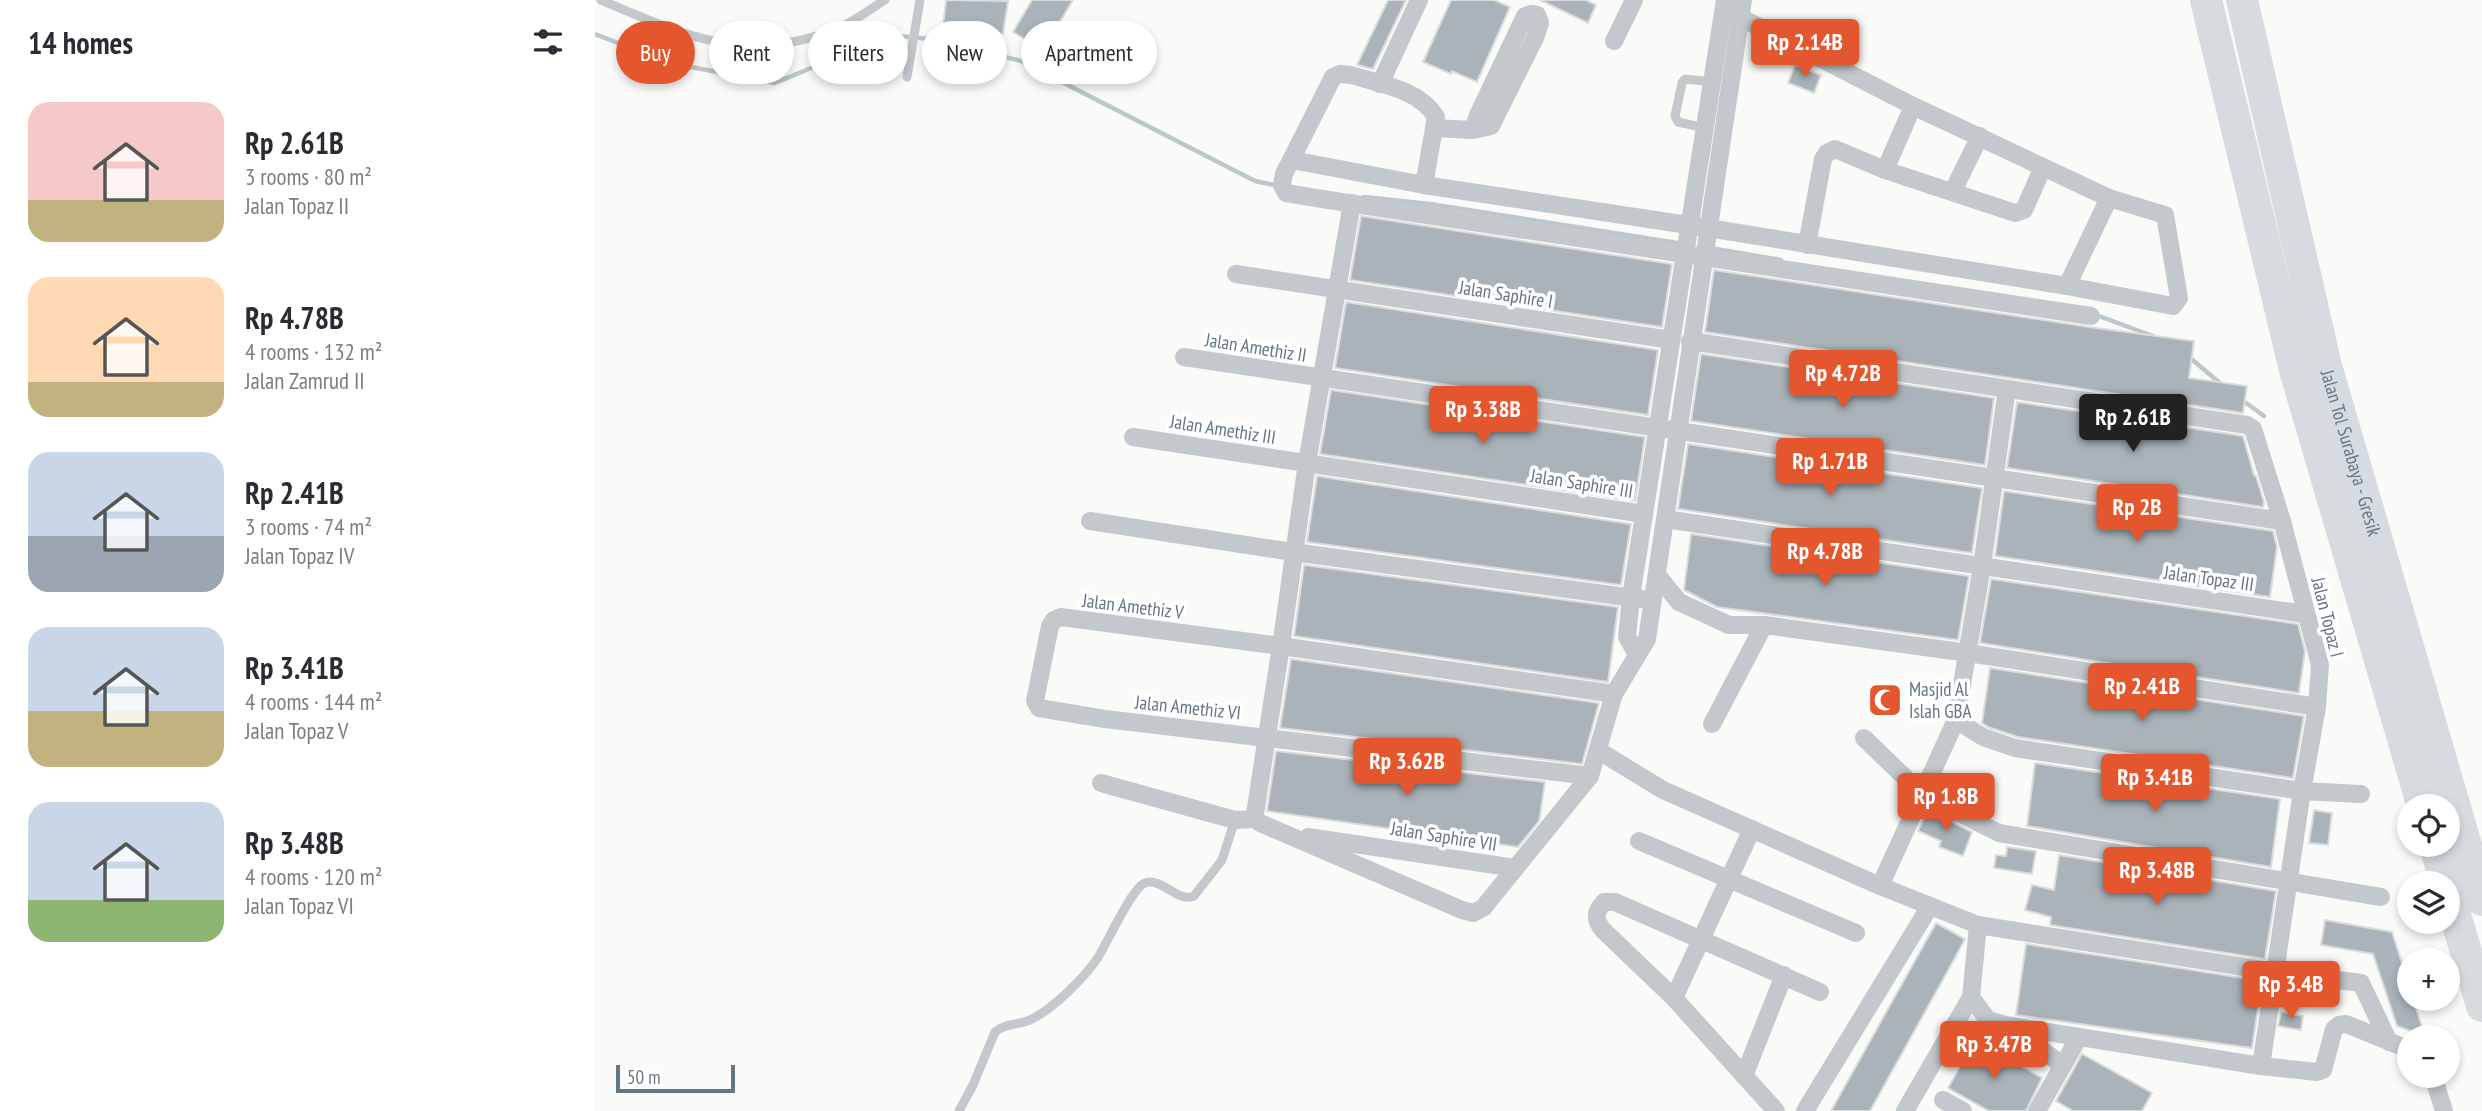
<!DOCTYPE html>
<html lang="en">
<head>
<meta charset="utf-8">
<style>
	body { margin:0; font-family:"PT Sans Narrow",sans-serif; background:#f7f7f7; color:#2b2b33; height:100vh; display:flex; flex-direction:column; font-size:26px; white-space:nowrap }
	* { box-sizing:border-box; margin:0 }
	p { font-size:23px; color:#7c7c81 }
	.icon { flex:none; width:38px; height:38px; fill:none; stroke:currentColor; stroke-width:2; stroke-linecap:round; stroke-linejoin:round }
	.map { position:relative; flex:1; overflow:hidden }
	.sheet { display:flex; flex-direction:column; background:#fff; width:595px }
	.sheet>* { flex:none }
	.top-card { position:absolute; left:21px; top:21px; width:665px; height:63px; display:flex; gap:14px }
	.tools { position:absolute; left:1802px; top:794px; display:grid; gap:14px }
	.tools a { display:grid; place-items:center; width:63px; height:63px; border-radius:50%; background:#fff; box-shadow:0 4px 10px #0003; font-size:35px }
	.scale { position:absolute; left:21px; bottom:18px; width:119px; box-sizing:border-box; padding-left:7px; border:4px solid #657683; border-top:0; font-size:19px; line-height:24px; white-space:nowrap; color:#657683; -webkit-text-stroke:5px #fff; paint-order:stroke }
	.price { position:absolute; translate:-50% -60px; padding:0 16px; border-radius:7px; background:#e4572e; color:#fff; font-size:23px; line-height:46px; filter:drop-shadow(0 2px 4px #0008) }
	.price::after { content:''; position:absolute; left:50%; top:42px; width:21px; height:16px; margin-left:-10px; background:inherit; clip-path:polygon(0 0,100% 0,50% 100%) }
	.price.on { background:#222; color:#fff }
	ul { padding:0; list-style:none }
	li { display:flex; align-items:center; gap:21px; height:175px; padding:0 28px }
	li span { display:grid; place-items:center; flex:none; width:196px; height:140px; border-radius:21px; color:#555 }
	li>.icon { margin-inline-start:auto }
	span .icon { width:84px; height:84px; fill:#fffc; stroke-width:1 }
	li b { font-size:30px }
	h2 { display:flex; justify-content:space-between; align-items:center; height:84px; padding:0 28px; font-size:30px }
	.pill { padding:0 24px; border-radius:32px; background:#fff; box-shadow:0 4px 10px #0003; font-size:24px; line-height:63px }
	.pill.on { background:#e4572e; color:#fff }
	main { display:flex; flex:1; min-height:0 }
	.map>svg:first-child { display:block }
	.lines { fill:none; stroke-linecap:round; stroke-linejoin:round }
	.stream { stroke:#bbc7cb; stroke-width:4.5 }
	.building { fill:#aab3b9; stroke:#dcdcda; stroke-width:2 }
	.lane { stroke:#c3c8cc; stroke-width:9 }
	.street { stroke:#c3c8cc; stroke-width:18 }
	.highway { stroke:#d6dbdf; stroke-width:32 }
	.labels { text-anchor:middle; stroke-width:7; stroke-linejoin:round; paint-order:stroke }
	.street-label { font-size:19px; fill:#657683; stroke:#fff }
	.poi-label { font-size:19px; fill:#657683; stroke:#fff; text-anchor:start }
</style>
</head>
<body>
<main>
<section class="sheet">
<h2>14 homes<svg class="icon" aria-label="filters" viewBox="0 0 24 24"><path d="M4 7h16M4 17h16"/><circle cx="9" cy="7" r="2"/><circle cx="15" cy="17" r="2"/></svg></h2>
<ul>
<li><span style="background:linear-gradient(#f6c9c9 70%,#c2b280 0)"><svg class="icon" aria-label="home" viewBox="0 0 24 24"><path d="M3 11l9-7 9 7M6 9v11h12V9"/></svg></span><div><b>Rp 2.61B</b><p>3 rooms · 80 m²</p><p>Jalan Topaz II</p></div></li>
<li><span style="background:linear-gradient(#ffd9b3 75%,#c2b280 0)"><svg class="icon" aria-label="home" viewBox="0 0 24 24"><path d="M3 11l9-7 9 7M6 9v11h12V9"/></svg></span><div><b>Rp 4.78B</b><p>4 rooms · 132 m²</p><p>Jalan Zamrud II</p></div></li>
<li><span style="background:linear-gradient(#c9d6e8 60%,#9aa5b1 0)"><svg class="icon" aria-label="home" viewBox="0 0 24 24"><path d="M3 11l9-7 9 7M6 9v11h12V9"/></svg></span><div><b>Rp 2.41B</b><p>3 rooms · 74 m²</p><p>Jalan Topaz IV</p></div></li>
<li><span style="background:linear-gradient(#c9d6e8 60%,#c2b280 0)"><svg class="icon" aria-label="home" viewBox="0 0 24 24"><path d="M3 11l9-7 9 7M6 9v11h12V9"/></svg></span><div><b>Rp 3.41B</b><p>4 rooms · 144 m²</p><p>Jalan Topaz V</p></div></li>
<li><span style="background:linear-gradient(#c9d6e8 70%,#8fb573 0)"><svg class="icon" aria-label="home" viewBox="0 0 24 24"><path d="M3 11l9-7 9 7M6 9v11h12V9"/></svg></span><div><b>Rp 3.48B</b><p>4 rooms · 120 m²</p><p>Jalan Topaz VI</p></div></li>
</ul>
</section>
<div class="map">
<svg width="1887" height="1111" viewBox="0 0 1887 1111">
	<rect width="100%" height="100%" fill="#fafaf8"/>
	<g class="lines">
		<g class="stream">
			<path d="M0 34 75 63 180 83 295 35 344 40 426 61 660 181 684 186"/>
			<path d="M769 197 835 204 1089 244"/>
			<path d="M1115 248 1186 260"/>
			<path d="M1501 315 1558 336"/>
			<path d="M1593 356 1626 384"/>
			<path d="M1647 400 1669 416"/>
		</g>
	</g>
	<g class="building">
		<path d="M351 0 413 1 408 34 348 26Z"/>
		<path d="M437 0H478L448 50 418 32Z"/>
		<path d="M793 0H811L778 69 762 65Z"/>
		<path d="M856 0H899L915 7 882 82 857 71 856 74 828 62Z"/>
		<path d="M945 0H991L1001 5 993 23Z"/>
		<path d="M1200 65 1226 75 1219 93 1193 83Z"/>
		<path d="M766 216 1077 264 1067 327 755 280Z"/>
		<path d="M1119 270 1494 327 1599 341 1594 378 1652 386 1648 413 1110 332Z"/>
		<path d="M751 302 1063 350 1053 415 740 368Z"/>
		<path d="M1106 354 1399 398 1390 465 1096 421Z"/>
		<path d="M736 390 1050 437 1040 501 725 454Z"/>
		<path d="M1422 402 1648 436 1659 475 1661 476 1669 502 1668 507 1412 468Z"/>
		<path d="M1093 444 1387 488 1377 553 1083 509Z"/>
		<path d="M722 476 1036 524 1026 585 712 542Z"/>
		<path d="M1409 491 1678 531 1682 547 1675 597 1400 556Z"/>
		<path d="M1096 534 1374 576 1363 640 1122 607 1089 590Z"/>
		<path d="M709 565 1023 607 1013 682 699 636Z"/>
		<path d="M1396 579 1703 624 1710 651 1704 693 1385 643Z"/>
		<path d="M696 659 1004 703 987 764 685 728Z"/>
		<path d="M1395 668 1709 716 1698 778 1423 737 1393 727 1387 723Z"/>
		<path d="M681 751 950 782 945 816 944 821 923 847 672 811Z"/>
		<path d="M1440 763 1685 799 1676 867 1432 826Z"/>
		<path d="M1333 810 1377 832 1368 856 1344 847 1346 841 1323 831Z"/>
		<path d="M1719 810 1737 813 1733 845 1714 843Z"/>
		<path d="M1412 847 1441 851 1437 874 1399 868 1401 855 1411 856Z"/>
		<path d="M1464 855 1681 891 1670 959 1455 925 1456 917 1430 910 1437 885 1459 890Z"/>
		<path d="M1730 920 1797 932 1815 988V999H1818L1830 1036 1802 1026 1778 954 1726 945Z"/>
		<path d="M1341 923 1370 939 1356 965 1275 1111H1236Z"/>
		<path d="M1431 944 1667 981 1657 1048 1421 1015Z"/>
		<path d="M1686 1012 1708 1016 1706 1030 1683 1026Z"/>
		<path d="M1380 1040 1447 1078 1431 1111H1394L1353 1088Z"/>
		<path d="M1487 1054 1557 1093 1547 1111H1478L1461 1101Z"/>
	</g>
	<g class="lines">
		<g class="lane">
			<path d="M6 0C88 35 150 65 239 30 257 23 274 10 290 0"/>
			<path d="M312 77 325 0"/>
			<path d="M1110 128 1083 122 1080 116 1087 83 1090 79 1117 82"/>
			<path d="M364 1111 378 1085 400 1032C411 1023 423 1025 435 1020 457 1010 489 978 502 959 512 944 537 887 550 883 567 877 582 903 599 896L627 860 640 820"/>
		</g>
		<g class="street">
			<path d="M1019 41 1039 0"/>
			<path d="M785 84 824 0"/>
			<path d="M839 128 878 130 896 126 940 38 945 23 942 15 936 14 930 16 883 115 878 130"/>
			<path d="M697 160 829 185 1113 228 1472 286 1578 306 1584 298 1570 215 1514 198 1318 106 1129 9"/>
			<path d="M1290 170 1318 106"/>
			<path d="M829 185 841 117C824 89 785 84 756 75L745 74 738 77 689 174 687 185 691 193 727 199 1496 316"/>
			<path d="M1358 191 1385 136"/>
			<path d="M757 203 712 463 686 646 660 814 661 819 665 823 867 910 878 913 888 908 995 776 1019 694 1052 639 1148 0"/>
			<path d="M1212 245 1228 159 1232 153 1240 149 1290 170 1420 213 1429 210 1448 167"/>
			<path d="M641 274 1076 340"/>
			<path d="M1472 286 1514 198"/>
			<path d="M1095 341 1652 425 1658 429 1687 521 1725 665 1722 707 1707 791 1666 1066"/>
			<path d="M589 357 1687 521"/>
			<path d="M538 437 1049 514"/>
			<path d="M1070 519 1710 614"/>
			<path d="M495 521 698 552 1046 599"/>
			<path d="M1062 575 1084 602 1134 625H1169L1373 653 1722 707"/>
			<path d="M1042 655 1032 637 1036 597 1130 0"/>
			<path d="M1361 720 1388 737 1420 748 1707 791 1766 794"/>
			<path d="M1117 724 1169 625"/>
			<path d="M1269 738 1328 795 1404 833 1786 897"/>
			<path d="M1004 751 1068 790 1285 886 1383 925 1681 972 1766 983 1794 1042"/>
			<path d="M995 776 510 719 444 708 440 701 455 626 459 620 466 617 686 646 1019 694"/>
			<path d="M506 783 640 820 661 819"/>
			<path d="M713 837 920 868"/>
			<path d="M1044 841 1261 933"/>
			<path d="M1285 886 1361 720 1387 566 1412 389"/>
			<path d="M1376 997 1393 1020 1410 1025 1666 1066 1722 1072 1728 1070 1739 1029 1744 1025 1751 1024 1815 1050"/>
			<path d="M1079 998 1157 829"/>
			<path d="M1416 1029 1468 1065"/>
			<path d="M1149 1076 1189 975"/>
			<path d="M1838 1076 1849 1111"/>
			<path d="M1348 1100 1368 1111"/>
			<path d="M1181 1111 1079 998 1008 930C999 919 1000 912 1009 902H1020L1225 992"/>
			<path d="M1210 1111 1335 906"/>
			<path d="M1310 1111 1376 997 1383 925"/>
			<path d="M1442 1111 1484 1037"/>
		</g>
		<g class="highway">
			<path d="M1611 0 1700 370 1828 807"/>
			<path id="s1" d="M1647 0 1731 366 1887 900"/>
			<path d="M1840 845 1851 884"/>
			<path d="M1853 891 1887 1006"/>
		</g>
	</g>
	<defs>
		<g id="mosque-square" transform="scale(1.75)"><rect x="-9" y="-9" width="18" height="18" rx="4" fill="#e4572e" stroke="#fff"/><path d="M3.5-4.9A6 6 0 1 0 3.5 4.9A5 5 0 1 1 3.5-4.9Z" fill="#fff"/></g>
	</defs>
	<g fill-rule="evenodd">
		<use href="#mosque-square" x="1290" y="700"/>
	</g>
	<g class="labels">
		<g class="street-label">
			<text transform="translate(911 294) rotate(9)" y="7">Jalan Saphire I</text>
			<text transform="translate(661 347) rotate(9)" y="7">Jalan Amethiz II</text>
			<text transform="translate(628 429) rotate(9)" y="7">Jalan Amethiz III</text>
			<text dy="7" stroke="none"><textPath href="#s1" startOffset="466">Jalan Tol Surabaya - Gresik</textPath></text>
			<text transform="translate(987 483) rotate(9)" y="7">Jalan Saphire III</text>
			<text transform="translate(1614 578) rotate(8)" y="7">Jalan Topaz III</text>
			<text transform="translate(538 606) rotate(7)" y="7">Jalan Amethiz V</text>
			<text transform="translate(1733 617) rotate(76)" y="7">Jalan Topaz I</text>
			<text transform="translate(593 707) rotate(6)" y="7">Jalan Amethiz VI</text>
			<text transform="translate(849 836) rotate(9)" y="7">Jalan Saphire VII</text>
		</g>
		<g class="poi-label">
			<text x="1314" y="696">Masjid Al<tspan x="1314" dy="22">Islah GBA</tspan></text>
		</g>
	</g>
</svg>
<div class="tools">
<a><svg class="icon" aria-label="locate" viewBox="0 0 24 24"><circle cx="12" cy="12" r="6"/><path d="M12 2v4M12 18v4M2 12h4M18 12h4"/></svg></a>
<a><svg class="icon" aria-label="layers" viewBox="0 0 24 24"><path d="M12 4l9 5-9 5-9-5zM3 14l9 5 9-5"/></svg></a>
<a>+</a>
<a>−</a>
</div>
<div class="scale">50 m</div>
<b class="price" style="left:1210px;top:79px">Rp 2.14B</b>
<b class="price" style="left:1248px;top:410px">Rp 4.72B</b>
<b class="price" style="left:888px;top:446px">Rp 3.38B</b>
<b class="price on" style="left:1538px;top:454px">Rp 2.61B</b>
<b class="price" style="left:1235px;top:498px">Rp 1.71B</b>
<b class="price" style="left:1542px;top:544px">Rp 2B</b>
<b class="price" style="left:1230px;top:588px">Rp 4.78B</b>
<b class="price" style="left:1547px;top:723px">Rp 2.41B</b>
<b class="price" style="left:812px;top:798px">Rp 3.62B</b>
<b class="price" style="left:1560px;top:814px">Rp 3.41B</b>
<b class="price" style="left:1351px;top:833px">Rp 1.8B</b>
<b class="price" style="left:1562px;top:907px">Rp 3.48B</b>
<b class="price" style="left:1696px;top:1021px">Rp 3.4B</b>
<b class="price" style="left:1399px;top:1081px">Rp 3.47B</b>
<div class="top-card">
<a class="pill on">Buy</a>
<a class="pill">Rent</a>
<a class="pill">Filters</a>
<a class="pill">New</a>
<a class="pill">Apartment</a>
</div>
</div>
</main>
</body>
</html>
